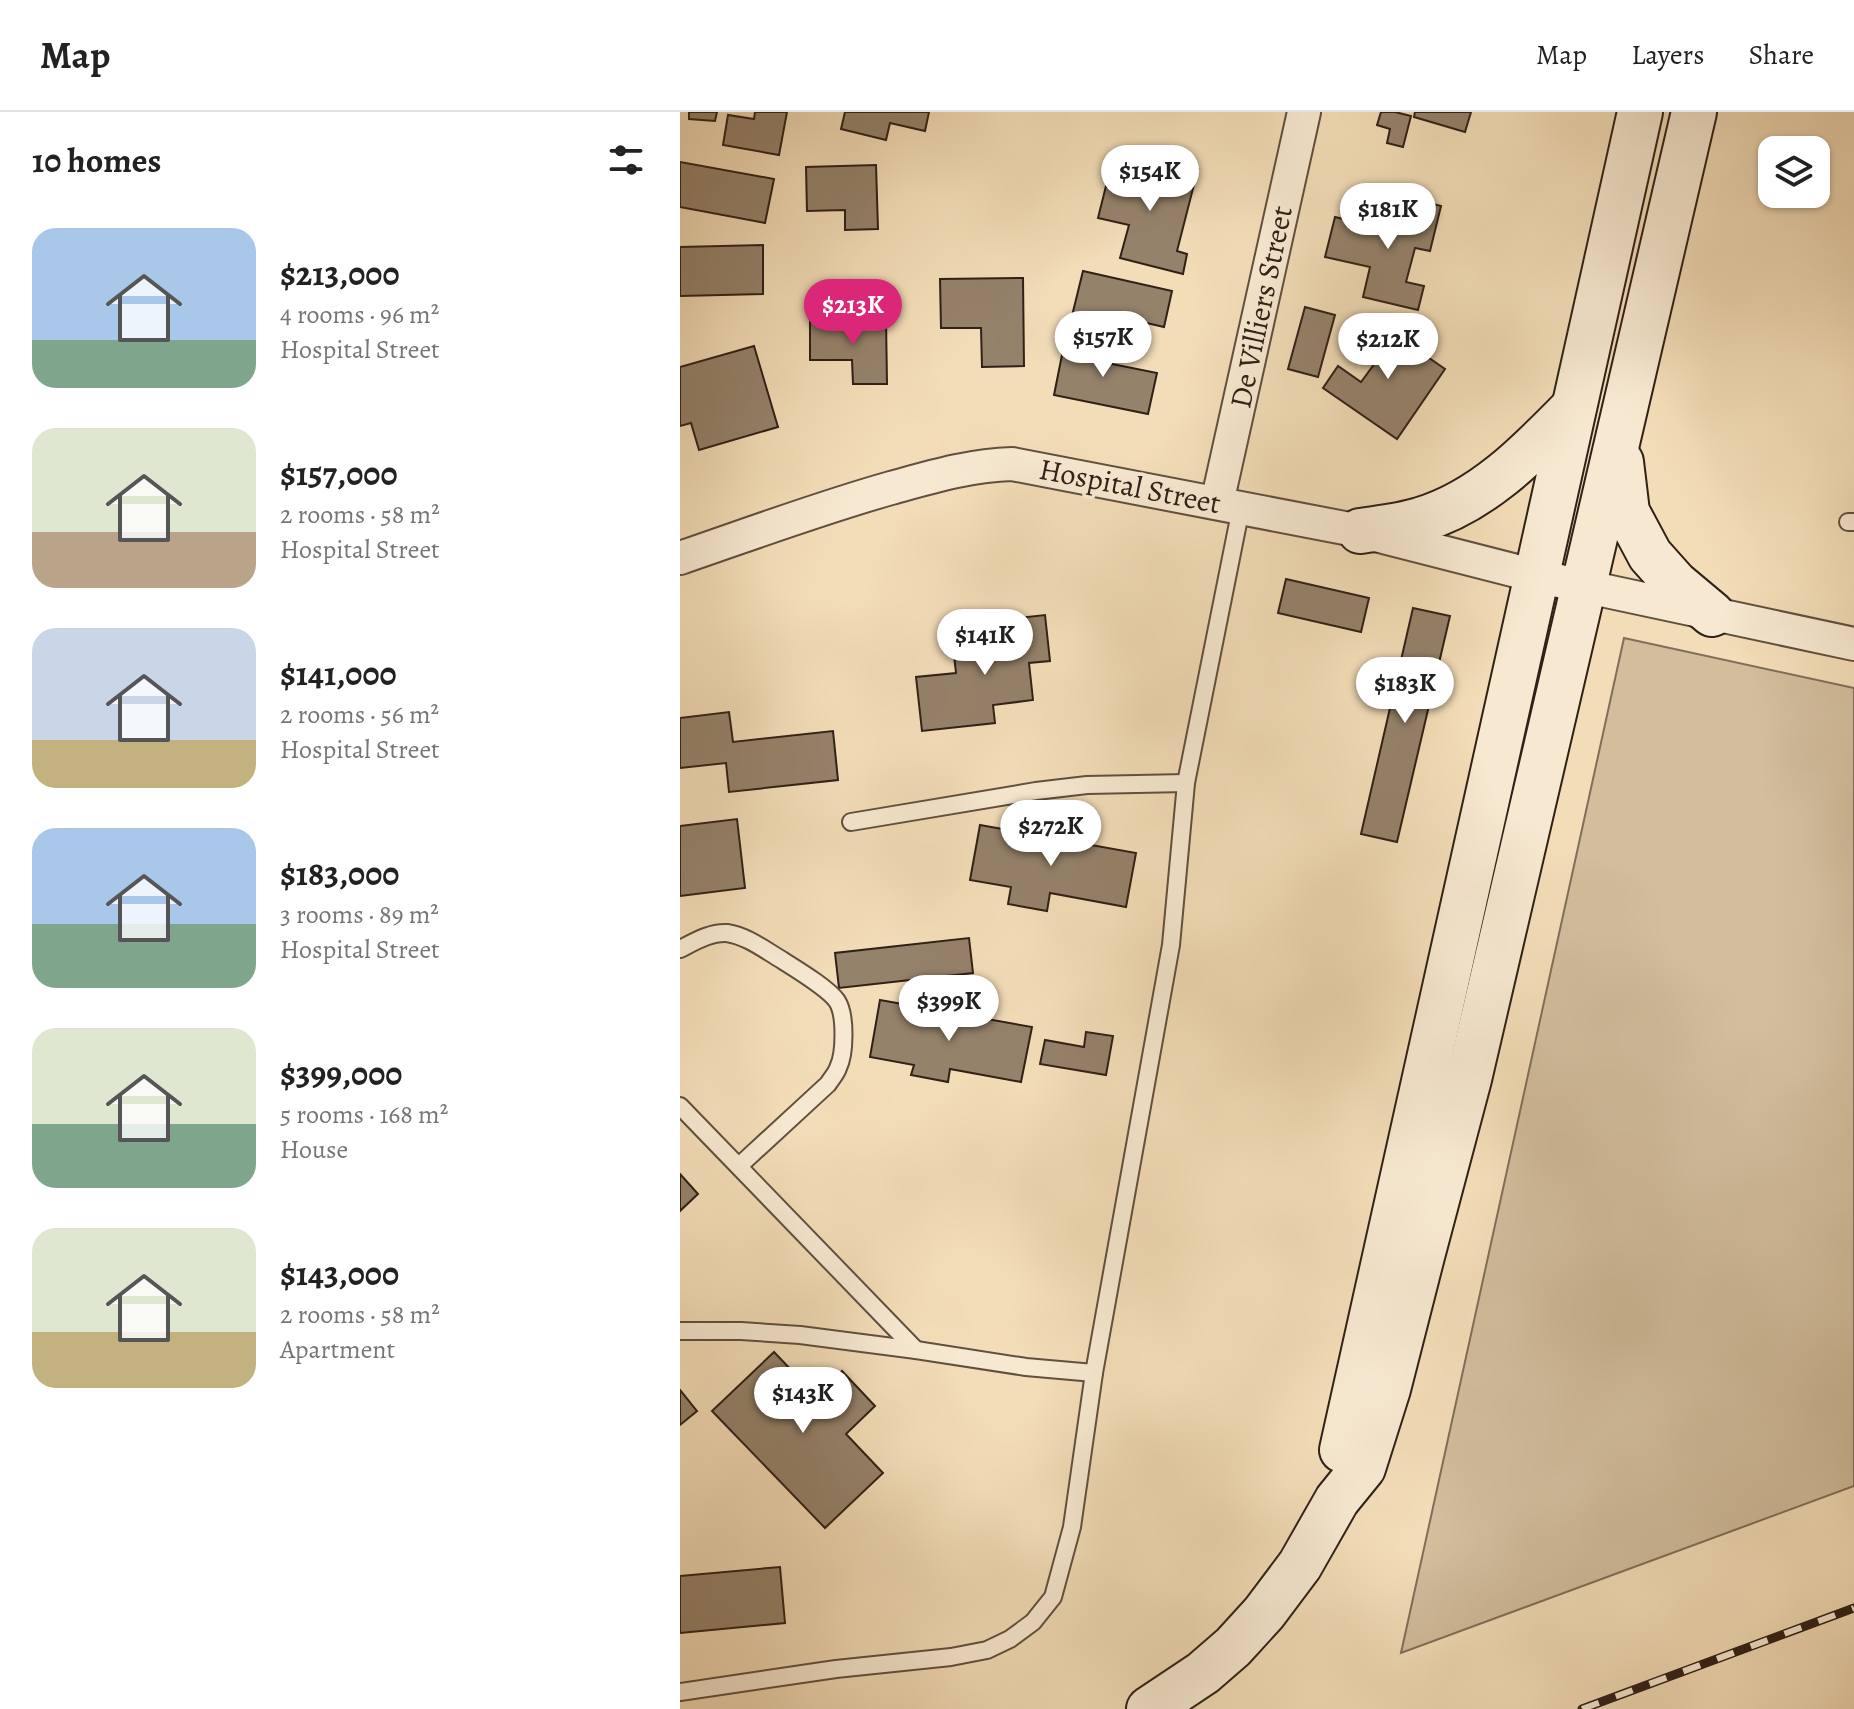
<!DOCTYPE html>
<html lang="en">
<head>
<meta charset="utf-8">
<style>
	body { margin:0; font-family:Alegreya,serif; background:#f6f6f6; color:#222; height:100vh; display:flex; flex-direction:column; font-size:30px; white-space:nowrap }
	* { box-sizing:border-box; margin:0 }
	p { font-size:26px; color:#767676 }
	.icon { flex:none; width:44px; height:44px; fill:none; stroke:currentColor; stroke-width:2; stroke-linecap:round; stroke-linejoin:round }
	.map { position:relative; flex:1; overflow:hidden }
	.sheet { display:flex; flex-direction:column; background:#fff; width:680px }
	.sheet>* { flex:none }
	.controls { position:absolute; left:1078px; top:24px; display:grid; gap:16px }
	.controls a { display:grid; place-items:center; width:72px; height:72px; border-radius:16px; background:#fff; box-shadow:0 2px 6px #0004; font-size:40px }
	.price { position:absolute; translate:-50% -68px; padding:0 18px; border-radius:28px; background:#fff; color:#222; font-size:26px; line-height:52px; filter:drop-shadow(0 2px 4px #0008) }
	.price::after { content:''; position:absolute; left:50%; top:48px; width:24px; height:18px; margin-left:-12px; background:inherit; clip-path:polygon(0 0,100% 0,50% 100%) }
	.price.on { background:#db2777; color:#fff }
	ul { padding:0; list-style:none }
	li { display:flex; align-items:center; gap:24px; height:200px; padding:0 32px }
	li span { display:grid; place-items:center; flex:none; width:224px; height:160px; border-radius:24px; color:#555 }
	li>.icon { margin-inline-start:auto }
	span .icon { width:96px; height:96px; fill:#fffc; stroke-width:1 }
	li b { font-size:34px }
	h2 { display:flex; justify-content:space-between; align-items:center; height:96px; padding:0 32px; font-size:34px }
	header { display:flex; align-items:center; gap:48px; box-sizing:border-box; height:112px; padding:0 40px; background:#fff; border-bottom:2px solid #e0e0e0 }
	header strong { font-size:38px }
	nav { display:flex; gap:44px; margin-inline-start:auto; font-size:28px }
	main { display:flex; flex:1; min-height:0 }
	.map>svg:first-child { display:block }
	.green { fill:#d2bd9d; stroke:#816e5a; stroke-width:2 }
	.building { fill:#95826b; stroke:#302017; stroke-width:2 }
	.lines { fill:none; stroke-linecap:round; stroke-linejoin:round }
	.service-casing { stroke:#614f3f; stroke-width:20 }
	.minor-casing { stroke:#614f3f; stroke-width:36 }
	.secondary-casing { stroke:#302017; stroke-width:48 }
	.service { stroke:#f7e9d1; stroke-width:16 }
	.minor { stroke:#f7e9d1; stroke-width:32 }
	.secondary { stroke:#f7e9d1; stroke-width:44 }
	.rail-casing { stroke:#302017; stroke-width:9 }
	.rail { stroke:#f7e9d1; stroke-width:6; stroke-dasharray:18; stroke-linecap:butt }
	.labels { text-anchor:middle; stroke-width:7; stroke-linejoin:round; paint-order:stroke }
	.street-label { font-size:30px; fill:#302017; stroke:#f7e9d1 }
</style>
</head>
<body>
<header>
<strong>Map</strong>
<nav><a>Map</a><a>Layers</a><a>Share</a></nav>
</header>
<main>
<section class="sheet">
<h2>10 homes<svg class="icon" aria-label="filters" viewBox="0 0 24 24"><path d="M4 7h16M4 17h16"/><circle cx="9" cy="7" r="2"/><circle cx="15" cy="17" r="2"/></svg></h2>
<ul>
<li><span style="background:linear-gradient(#a9c7e8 70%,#7fa58c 0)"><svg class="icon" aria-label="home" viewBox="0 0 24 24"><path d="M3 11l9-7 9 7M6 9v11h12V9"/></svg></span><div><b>$213,000</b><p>4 rooms · 96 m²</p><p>Hospital Street</p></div></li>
<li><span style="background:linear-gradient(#dfe7d0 65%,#b9a48a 0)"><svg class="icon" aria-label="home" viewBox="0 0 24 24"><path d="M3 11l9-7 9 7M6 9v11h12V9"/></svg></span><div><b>$157,000</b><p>2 rooms · 58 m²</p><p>Hospital Street</p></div></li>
<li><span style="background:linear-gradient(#c9d6e8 70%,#c2b280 0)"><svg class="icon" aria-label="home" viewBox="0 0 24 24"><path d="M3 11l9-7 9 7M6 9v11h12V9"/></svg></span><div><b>$141,000</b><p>2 rooms · 56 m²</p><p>Hospital Street</p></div></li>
<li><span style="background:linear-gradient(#a9c7e8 60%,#7fa58c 0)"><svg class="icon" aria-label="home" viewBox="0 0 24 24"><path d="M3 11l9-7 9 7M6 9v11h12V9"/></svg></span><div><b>$183,000</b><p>3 rooms · 89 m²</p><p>Hospital Street</p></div></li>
<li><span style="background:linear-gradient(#dfe7d0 60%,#7fa58c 0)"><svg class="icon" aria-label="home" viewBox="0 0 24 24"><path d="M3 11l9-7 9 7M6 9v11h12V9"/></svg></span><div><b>$399,000</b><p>5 rooms · 168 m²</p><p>House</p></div></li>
<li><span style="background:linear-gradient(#dfe7d0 65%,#c2b280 0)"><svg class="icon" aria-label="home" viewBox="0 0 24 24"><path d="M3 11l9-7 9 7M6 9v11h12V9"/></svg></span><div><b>$143,000</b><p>2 rooms · 58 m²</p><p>Apartment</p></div></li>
</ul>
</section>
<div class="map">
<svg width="1174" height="1597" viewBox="0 0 1174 1597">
	<rect width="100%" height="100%" fill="#f3ddb8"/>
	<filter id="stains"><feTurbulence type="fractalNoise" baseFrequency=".0025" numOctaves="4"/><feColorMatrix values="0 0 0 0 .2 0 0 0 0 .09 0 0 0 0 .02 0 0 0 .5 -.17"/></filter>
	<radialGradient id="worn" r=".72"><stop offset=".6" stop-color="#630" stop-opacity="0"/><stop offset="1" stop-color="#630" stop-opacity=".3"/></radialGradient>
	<path class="green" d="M944 526 1174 576V1374L721 1541Z"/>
	<g class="building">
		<path d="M9 0H37L35 9 9 7Z"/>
		<path d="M75 0H107L99 43 43 33 48 3 74 7Z"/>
		<path d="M165 0H249L245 19 210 11 206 28 161 17Z"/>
		<path d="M701 0H715L731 4 723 35 707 31 710 17 697 13Z"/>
		<path d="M735 0H791L785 20 734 5Z"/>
		<path d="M0 50 94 67 85 111 0 95Z"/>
		<path d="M432 50 492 65 495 51 518 57 497 139 507 142 503 162 440 146 449 113 418 106Z"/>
		<path d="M196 53 198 117 165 118V98L127 99 126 55Z"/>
		<path d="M722 84 761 94 750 139 735 136 726 170 744 174 738 198 683 185 690 155 645 145 655 105 714 119Z"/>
		<path d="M83 133V182L0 184V135Z"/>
		<path d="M403 159 492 179 484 215 436 204 432 226 389 216Z"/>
		<path d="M343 166 344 254 302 255 301 216H261L260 167Z"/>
		<path d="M625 195 655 203 638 265 608 257Z"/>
		<path d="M690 205 765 257 717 327 643 276 658 254 681 270 703 240 678 222Z"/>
		<path d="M206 207 207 272H173L172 248H130V208Z"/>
		<path d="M385 228 435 239 432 252 477 261 468 302 374 283Z"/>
		<path d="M74 234 98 315 19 338 11 311 0 314V255Z"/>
		<path d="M606 467 689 486 681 520 598 501Z"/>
		<path d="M733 496 770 504 717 730 681 722Z"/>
		<path d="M365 503 370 549 349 551 353 588 313 593 315 611 242 619 236 565 276 561 274 543 315 538 312 509Z"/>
		<path d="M49 600 53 630 153 619 158 668 49 680 46 651 0 656V606Z"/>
		<path d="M57 707 65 776 0 784V714Z"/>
		<path d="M300 713 456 741 446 795 370 781 367 799 328 792 331 775 290 768Z"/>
		<path d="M289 826 293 861 159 876 155 841Z"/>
		<path d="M200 888 352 915 341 970 270 957 268 970 231 963 234 953 190 945Z"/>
		<path d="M406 920 433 924 426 963 360 952 365 928 404 935Z"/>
		<path d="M0 1062 18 1082 0 1099Z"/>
		<path d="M94 1240 136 1284 162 1259 195 1294 166 1322 203 1361 145 1416 32 1299Z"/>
		<path d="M0 1278 17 1299 0 1313Z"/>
		<path d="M100 1455 105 1511 0 1521V1464Z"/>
	</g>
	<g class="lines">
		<g class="service-casing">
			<g id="service">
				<path d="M1168 410H1174"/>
				<path d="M171 710 356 679 407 673 506 671"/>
				<path d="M0 837C14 830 30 820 47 821 67 824 85 838 102 848 116 857 148 876 157 889 166 903 165 942 158 956 156 962 151 967 148 972L59 1054"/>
				<path d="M0 994 236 1238"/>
				<path d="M0 1219H61L120 1223 236 1238 346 1255 414 1261"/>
				<path d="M0 1580 156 1557 271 1545 307 1538 330 1527 353 1510 373 1485 392 1415 414 1261 491 833 506 671 561 396"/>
			</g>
		</g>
		<g class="minor-casing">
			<g id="minor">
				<path d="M537 391 624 0"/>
				<path d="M0 446C70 422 140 396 211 376 251 365 291 353 332 352L680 419 856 464 1174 532"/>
			</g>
		</g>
		<g class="secondary-casing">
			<g id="secondary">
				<path d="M941 350 947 400 970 443 995 471 1032 502"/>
				<path d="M680 419C700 416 721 414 740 408 802 390 849 341 893 296"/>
				<path d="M662 1338 960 0"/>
				<path d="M469 1597 523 1561 553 1535 584 1501 620 1453 657 1388 683 1356 708 1277 742 1144 789 967 1014 0"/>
			</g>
		</g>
		<use href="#service" class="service"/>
		<use href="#minor" class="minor"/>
		<use href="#secondary" class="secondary"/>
		<g class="rail-casing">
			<path id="rail" d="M902 1597 1174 1496"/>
		</g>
		<use href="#rail" class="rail"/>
	</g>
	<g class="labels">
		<g class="street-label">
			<text transform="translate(581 195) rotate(-78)" y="10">De Villiers Street</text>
			<text transform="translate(450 374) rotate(11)" y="10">Hospital Street</text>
		</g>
	</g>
	<rect width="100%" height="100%" filter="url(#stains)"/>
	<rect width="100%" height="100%" fill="url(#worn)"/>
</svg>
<div class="controls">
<a><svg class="icon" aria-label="layers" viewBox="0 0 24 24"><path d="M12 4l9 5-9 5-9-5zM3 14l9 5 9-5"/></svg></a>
</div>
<b class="price" style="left:470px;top:101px">$154K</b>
<b class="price" style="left:708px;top:139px">$181K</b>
<b class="price on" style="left:173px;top:235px">$213K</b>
<b class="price" style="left:423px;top:267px">$157K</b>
<b class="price" style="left:708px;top:269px">$212K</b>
<b class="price" style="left:305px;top:565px">$141K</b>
<b class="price" style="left:725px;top:613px">$183K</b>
<b class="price" style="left:371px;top:756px">$272K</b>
<b class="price" style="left:269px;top:931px">$399K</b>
<b class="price" style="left:123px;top:1323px">$143K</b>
</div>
</main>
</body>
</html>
